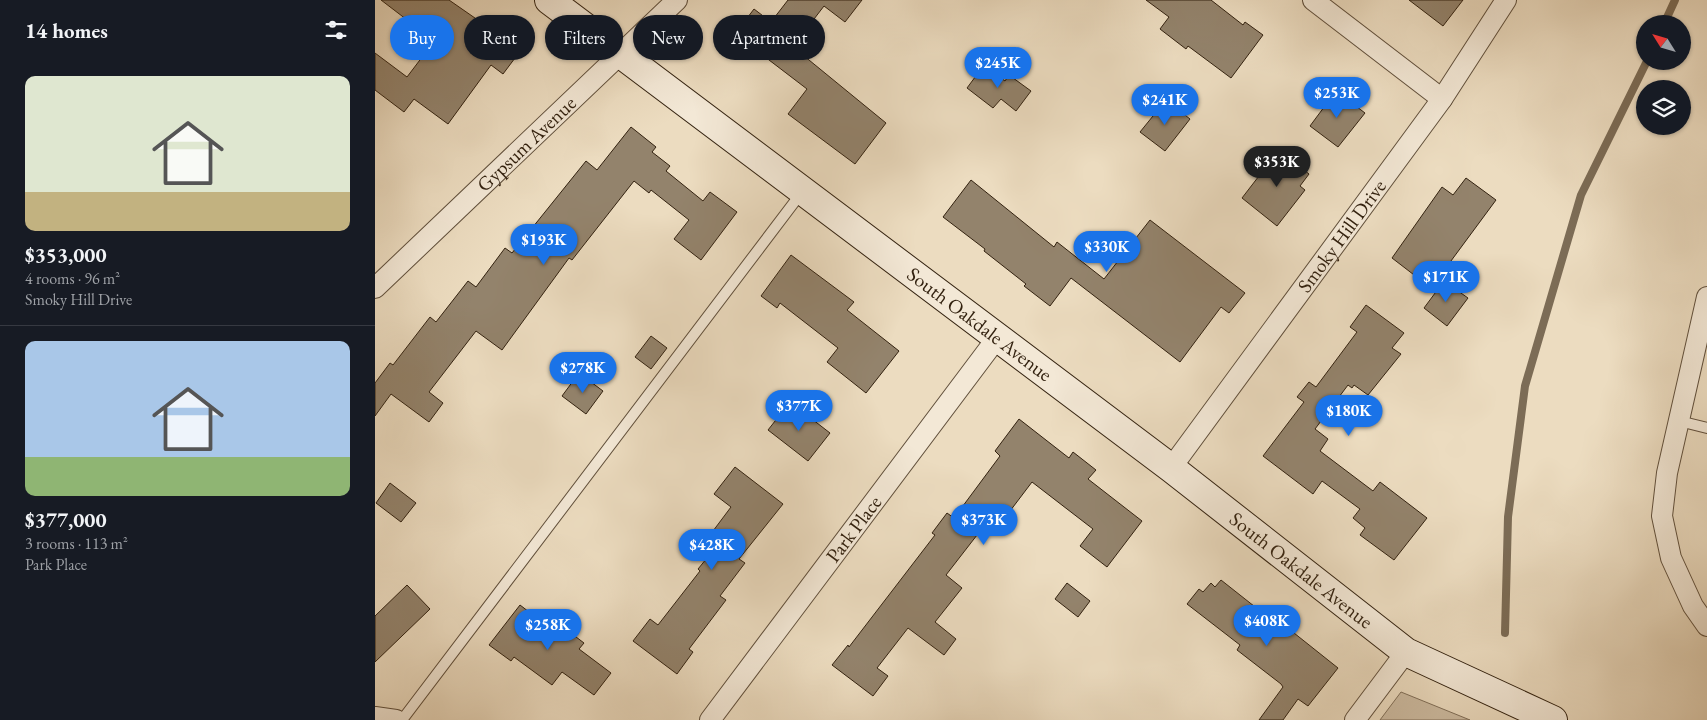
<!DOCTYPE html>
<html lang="en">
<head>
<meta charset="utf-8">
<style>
	body { margin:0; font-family:"EB Garamond",serif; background:#242831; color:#f1f3f6; height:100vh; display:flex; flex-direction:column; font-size:19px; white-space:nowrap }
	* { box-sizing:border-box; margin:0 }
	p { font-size:16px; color:#9ea1a6 }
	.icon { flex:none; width:28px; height:28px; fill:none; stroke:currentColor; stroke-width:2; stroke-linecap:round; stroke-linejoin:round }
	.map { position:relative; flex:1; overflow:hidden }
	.sheet { display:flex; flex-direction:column; background:#171b24; width:375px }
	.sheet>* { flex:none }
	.top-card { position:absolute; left:15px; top:15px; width:475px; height:45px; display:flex; gap:10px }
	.needle { width:32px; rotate:307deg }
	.buttons { position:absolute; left:1261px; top:15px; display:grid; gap:10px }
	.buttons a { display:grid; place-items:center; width:55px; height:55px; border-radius:50%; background:#171b24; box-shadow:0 1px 4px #0004; font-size:25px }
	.price { position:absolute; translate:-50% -42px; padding:0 11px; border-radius:18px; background:#1a73e8; color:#fff; font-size:16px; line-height:32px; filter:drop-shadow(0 1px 2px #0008) }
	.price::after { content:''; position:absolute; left:50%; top:30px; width:15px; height:11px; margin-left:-8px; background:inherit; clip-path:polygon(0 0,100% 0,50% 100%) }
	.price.on { background:#222; color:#fff }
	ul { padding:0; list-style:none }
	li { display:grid; align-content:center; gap:10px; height:265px; padding:0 25px }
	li+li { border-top:1px solid #363941 }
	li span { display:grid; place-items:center; height:155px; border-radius:10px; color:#555 }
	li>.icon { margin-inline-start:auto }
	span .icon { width:90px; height:90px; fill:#fffc; stroke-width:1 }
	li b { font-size:21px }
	h2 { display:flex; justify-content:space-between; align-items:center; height:60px; padding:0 25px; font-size:21px }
	.pill { padding:0 18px; border-radius:22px; background:#171b24; box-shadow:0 1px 4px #0004; font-size:18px; line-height:45px }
	.pill.on { background:#1a73e8; color:#fff }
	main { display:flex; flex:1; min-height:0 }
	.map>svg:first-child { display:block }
	.green { fill:#cdbca2; stroke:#806f59 }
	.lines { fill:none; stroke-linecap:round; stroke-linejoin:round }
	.stream { stroke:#7c6c56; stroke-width:8 }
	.building { fill:#93836c; stroke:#332210 }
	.lane-casing { stroke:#61503c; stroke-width:12 }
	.street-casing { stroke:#61503c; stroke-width:22 }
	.secondary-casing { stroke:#332210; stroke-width:30 }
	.lane { stroke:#f3e8d6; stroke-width:10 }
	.street { stroke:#f3e8d6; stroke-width:20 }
	.secondary { stroke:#f3e8d6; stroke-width:28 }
	.labels { text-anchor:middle; stroke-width:4; stroke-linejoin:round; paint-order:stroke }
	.street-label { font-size:20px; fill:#332210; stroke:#f3e8d6 }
</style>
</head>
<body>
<main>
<section class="sheet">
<h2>14 homes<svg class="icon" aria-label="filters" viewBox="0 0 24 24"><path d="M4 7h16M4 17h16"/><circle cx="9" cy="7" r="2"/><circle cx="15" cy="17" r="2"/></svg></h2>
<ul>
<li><span style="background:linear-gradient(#dfe7d0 75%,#c2b280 0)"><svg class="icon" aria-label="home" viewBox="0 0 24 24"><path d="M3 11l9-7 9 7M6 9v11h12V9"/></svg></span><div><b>$353,000</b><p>4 rooms · 96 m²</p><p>Smoky Hill Drive</p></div></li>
<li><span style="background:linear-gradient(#a9c7e8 75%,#8fb573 0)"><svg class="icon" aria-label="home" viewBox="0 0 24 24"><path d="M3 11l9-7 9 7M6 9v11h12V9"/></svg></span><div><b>$377,000</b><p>3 rooms · 113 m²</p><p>Park Place</p></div></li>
</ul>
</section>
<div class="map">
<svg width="1332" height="720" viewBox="0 0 1332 720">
	<rect width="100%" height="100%" fill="#ecdcc0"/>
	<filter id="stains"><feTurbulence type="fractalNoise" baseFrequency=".004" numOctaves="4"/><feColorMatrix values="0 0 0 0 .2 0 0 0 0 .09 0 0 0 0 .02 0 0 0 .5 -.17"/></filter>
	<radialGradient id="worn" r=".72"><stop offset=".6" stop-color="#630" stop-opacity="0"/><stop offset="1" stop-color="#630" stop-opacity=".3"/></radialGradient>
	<path class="green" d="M1026 692 1095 720H1005Z"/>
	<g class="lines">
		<g class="stream">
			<path d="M1289 24 1300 0"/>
			<path d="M1130 633 1133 517 1150 386 1206 195 1272 61"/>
		</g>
	</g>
	<g class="building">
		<path d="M6 0H74L146 50 128 74 116 65 73 124 39 99 29 112 0 90V53L32 77 54 48 34 34 40 26Z"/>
		<path d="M413 0H487L470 22 449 6 426 36 432 40 423 51 511 123 480 164 413 114 432 89 360 34 379 9 396 22Z"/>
		<path d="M771 0H836L868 25 870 22 888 35 856 78 813 46 811 49 785 29 794 17Z"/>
		<path d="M1034 0H1088L1068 26Z"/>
		<path d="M609 65 630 81 634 75 656 91 641 111 626 99 618 108 592 88Z"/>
		<path d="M961 91 990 113 963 147 935 126Z"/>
		<path d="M791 100 815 119 790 151 765 132Z"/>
		<path d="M256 127 281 147 277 152 295 166 291 171 328 201 335 192 362 212 326 260 299 239 314 220 276 190 274 193 259 181 197 260 194 258 127 350 101 331 54 392 68 403 54 422 16 394 0 416V383L15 363 18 365 55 317 61 322 93 281 101 287 130 248 137 253 211 161 222 170Z"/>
		<path d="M904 150 934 174 925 186 930 190 902 226 867 198Z"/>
		<path d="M1091 178 1121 200 1056 288 1017 258 1067 187 1078 195Z"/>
		<path d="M596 180 679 247 682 242 729 279 775 220 870 293 854 313 846 307 805 362 696 278 675 306 649 286 651 284 609 251 610 249 568 217Z"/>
		<path d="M416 255 479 302 472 310 524 351 491 393 452 362 463 348 405 303 402 308 386 296Z"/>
		<path d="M1069 281 1093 298 1072 326 1049 308Z"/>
		<path d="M991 305 1029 333 1017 348 1026 354 993 395 979 385 977 388 973 385 940 429 953 439 945 451 998 491 1005 482 1052 518 1019 560 985 535 990 528 978 518 985 509 947 481 938 494 888 456 929 402 922 397 934 382 941 387 982 332 975 327Z"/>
		<path d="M276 336 292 348 276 369 260 357Z"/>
		<path d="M204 373 228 391 211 414 187 396Z"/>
		<path d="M415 402 455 433 433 461 393 430Z"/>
		<path d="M644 419 694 458 698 452 721 470 713 479 767 521 732 567 705 546 718 529 657 482 632 515 623 508 571 575 587 588 560 622 581 639 569 655 533 628 502 668 513 676 498 696 457 665 473 645 474 647 560 535 557 533 572 513 579 518 625 456 620 451Z"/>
		<path d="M360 467 408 504 364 559 370 563 345 596 351 600 314 649 318 652 302 674 258 641 275 619 283 625 325 571 323 569 332 558 323 551 356 507 339 494Z"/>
		<path d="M15 483 41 503 26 522 1 503Z"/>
		<path d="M846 580 889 614 893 608 916 626 914 629 963 668 933 706 923 699 908 720H884L908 687 906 684 862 650 865 645 812 604 824 589 828 592 836 583 840 587Z"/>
		<path d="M692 583 715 601 703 617 680 599Z"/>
		<path d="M32 585 55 609 0 662V616Z"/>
		<path d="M145 605 175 628 180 621 209 643 204 649 236 673 219 695 187 672 177 685 139 657 136 661 114 645Z"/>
	</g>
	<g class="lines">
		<g class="lane-casing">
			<g id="lane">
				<path d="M1304 421 1332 428"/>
				<path d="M27 720 427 192"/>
			</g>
		</g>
		<g class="street-casing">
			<g id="street">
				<path d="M938 0 1067 99"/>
				<path id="s1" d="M0 288 302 0"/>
				<path d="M1332 297 1292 473 1287 516 1296 558 1318 606 1332 626"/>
				<path id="s2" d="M796 468 1067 99 1131 0"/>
				<path d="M0 717 21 720"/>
				<path id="s3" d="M335 720 622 338"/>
				<path d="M980 720 1031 652"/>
			</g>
		</g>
		<g class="secondary-casing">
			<g id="secondary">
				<path id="s4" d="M174 0 796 468 1031 652 1178 720"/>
			</g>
		</g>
		<use href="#lane" class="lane"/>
		<use href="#street" class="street"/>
		<use href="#secondary" class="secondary"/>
	</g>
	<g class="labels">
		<g class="street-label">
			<text dy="7" stroke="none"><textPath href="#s1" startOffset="209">Gypsum Avenue</textPath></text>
			<text dy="7" stroke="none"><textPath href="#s2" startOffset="288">Smoky Hill Drive</textPath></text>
			<text dy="7" stroke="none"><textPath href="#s4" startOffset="539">South Oakdale Avenue</textPath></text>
			<text dy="7" stroke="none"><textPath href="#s3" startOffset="239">Park Place</textPath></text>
			<text dy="7" stroke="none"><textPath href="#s4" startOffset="944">South Oakdale Avenue</textPath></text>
		</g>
	</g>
	<rect width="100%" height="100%" filter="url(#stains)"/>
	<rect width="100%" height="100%" fill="url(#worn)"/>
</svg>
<div class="buttons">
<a><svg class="needle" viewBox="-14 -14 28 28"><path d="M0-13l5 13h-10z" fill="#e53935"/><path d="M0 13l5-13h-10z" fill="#9ea1a6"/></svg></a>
<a><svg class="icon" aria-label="layers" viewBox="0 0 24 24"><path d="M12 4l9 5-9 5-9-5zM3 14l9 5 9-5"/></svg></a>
</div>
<b class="price" style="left:623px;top:89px">$245K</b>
<b class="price" style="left:962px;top:119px">$253K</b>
<b class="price" style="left:790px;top:126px">$241K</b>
<b class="price on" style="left:902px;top:188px">$353K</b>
<b class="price" style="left:169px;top:266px">$193K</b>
<b class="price" style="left:732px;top:273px">$330K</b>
<b class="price" style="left:1071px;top:303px">$171K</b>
<b class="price" style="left:208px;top:394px">$278K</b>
<b class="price" style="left:424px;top:432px">$377K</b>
<b class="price" style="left:974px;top:437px">$180K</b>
<b class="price" style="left:609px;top:546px">$373K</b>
<b class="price" style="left:337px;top:571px">$428K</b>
<b class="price" style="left:892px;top:647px">$408K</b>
<b class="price" style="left:173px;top:651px">$258K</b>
<div class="top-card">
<a class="pill on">Buy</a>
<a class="pill">Rent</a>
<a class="pill">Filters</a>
<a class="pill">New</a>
<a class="pill">Apartment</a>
</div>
</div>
</main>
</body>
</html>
